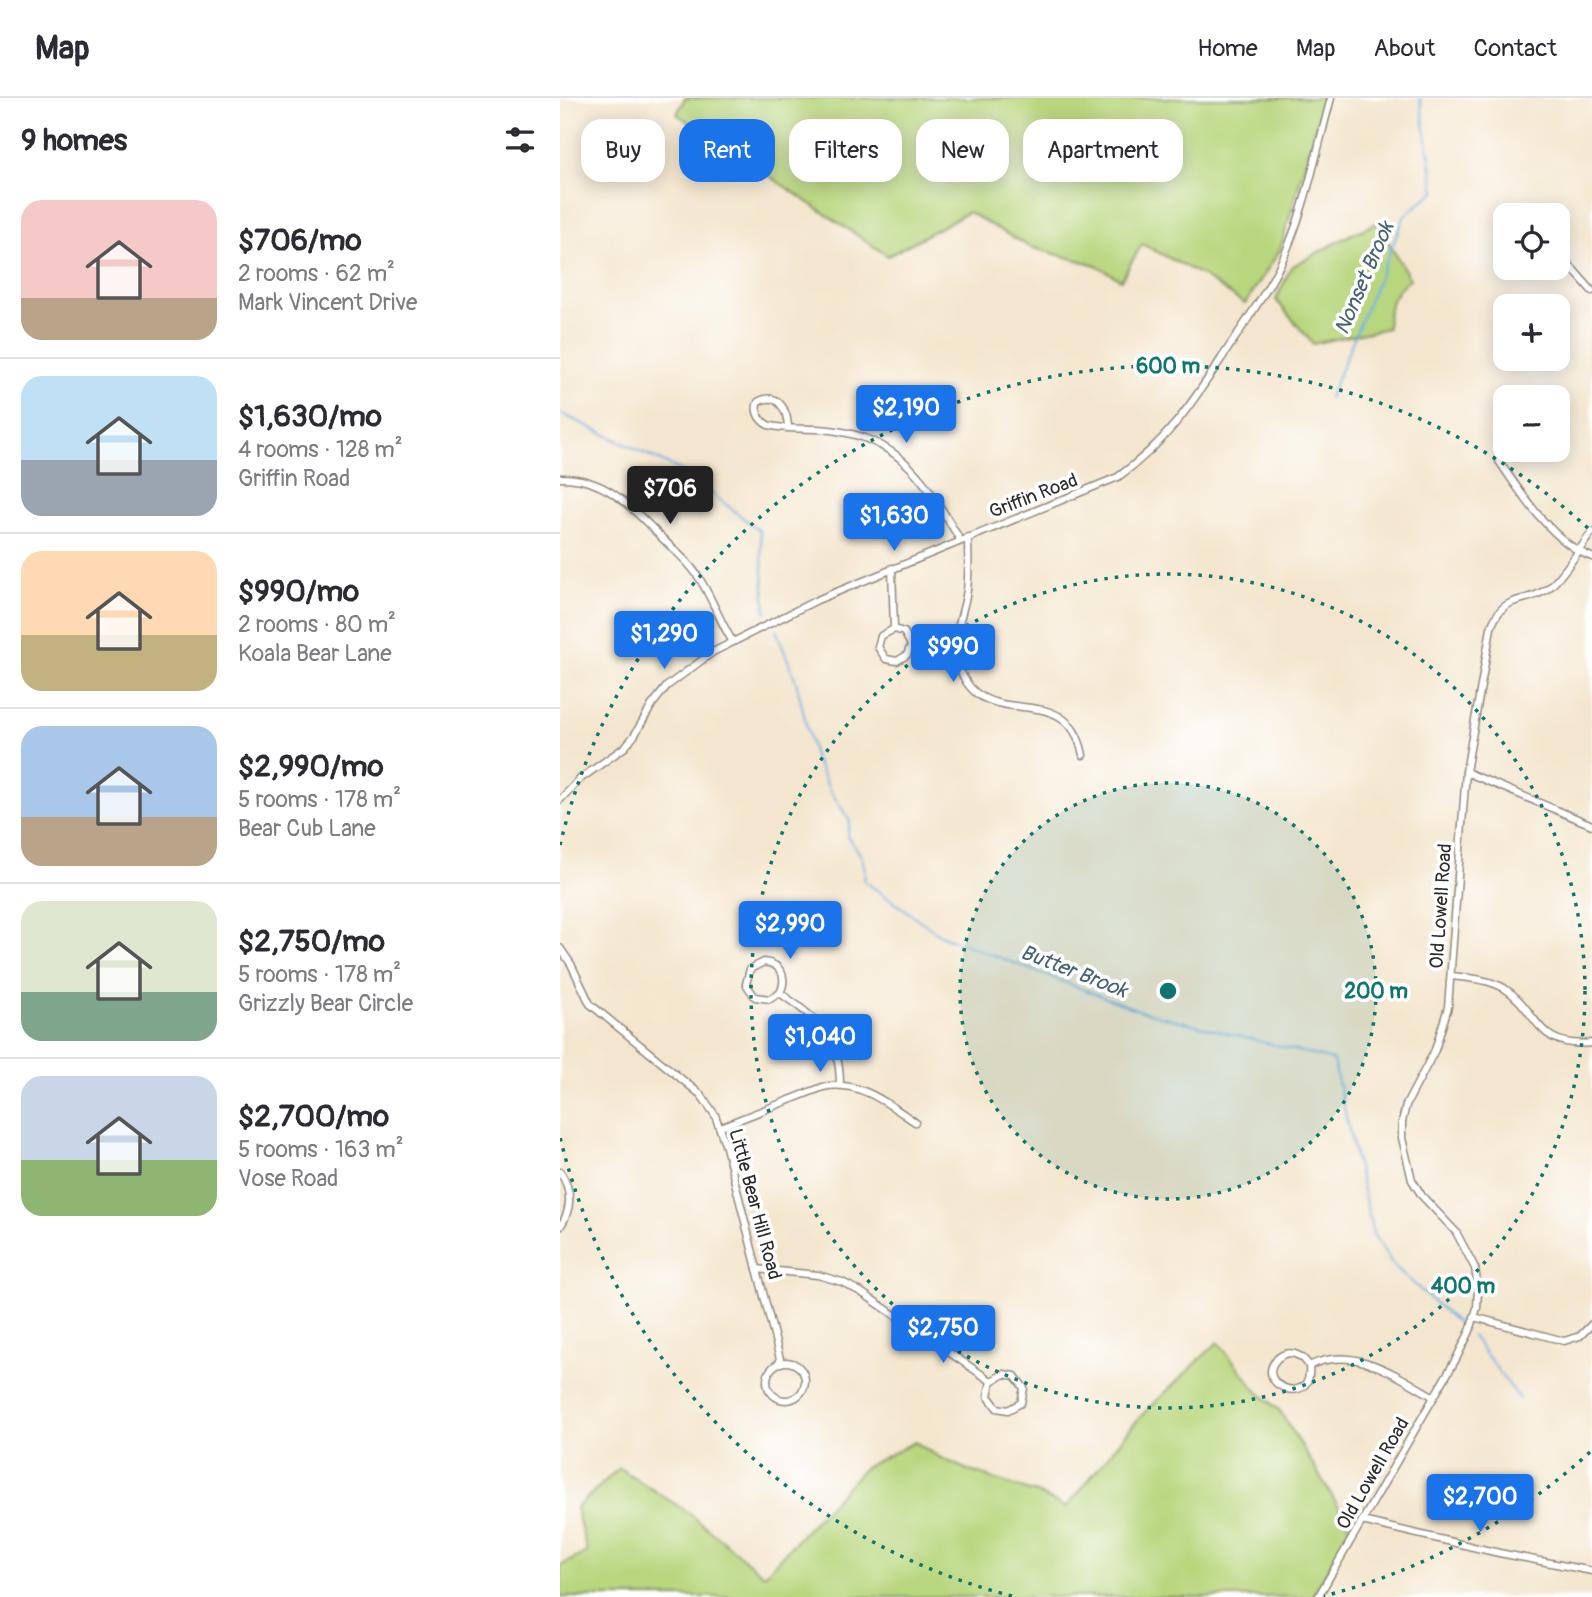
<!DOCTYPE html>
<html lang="en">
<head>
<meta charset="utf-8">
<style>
	body { margin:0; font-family:Pangolin,sans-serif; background:#f2f2f3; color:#2b2b33; height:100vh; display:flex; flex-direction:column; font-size:26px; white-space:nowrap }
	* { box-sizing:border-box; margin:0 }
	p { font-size:23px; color:#7c7c81 }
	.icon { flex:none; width:38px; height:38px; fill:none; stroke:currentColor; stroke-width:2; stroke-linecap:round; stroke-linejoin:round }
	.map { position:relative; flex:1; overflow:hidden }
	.details { display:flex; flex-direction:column; background:#fff; width:560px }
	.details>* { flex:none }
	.hud { position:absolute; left:21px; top:21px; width:665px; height:63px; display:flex; gap:14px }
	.controls { position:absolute; left:933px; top:105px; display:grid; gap:14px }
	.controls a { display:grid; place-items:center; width:77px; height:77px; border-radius:14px; background:#fff; box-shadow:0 4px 18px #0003; font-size:35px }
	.price { position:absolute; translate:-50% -60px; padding:0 16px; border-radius:7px; background:#1a73e8; color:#fff; font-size:23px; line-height:46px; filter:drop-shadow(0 2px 4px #0008) }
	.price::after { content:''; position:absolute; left:50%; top:42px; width:21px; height:16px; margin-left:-10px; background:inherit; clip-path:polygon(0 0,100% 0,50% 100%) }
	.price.active { background:#222; color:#fff }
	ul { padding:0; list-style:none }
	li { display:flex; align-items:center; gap:21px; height:175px; padding:0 21px }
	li+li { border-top:2px solid #e1e1e2 }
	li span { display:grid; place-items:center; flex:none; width:196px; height:140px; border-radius:21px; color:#555 }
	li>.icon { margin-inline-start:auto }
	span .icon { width:84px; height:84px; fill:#fffc; stroke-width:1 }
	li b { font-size:30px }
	h2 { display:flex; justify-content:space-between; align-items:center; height:84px; padding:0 21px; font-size:30px }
	.tag { padding:0 24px; border-radius:21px; background:#fff; box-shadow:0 4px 18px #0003; font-size:24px; line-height:63px }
	.tag.active { background:#1a73e8; color:#fff }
	header { display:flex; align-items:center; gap:42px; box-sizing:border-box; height:98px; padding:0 35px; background:#fff; border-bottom:2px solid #e1e1e2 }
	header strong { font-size:33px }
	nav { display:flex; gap:38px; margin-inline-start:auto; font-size:24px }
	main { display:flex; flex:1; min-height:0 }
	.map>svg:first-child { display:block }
	.green { fill:#b8d67d; stroke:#728054; stroke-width:2 }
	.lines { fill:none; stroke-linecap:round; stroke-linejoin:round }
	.stream { stroke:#6eb0e2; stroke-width:2 }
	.street-casing { stroke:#90887c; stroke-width:9 }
	.street { stroke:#fff; stroke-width:6 }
	.ring { fill:none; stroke:#0f766e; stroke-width:3.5; stroke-dasharray:3.5 7 }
	.labels { text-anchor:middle; stroke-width:7; stroke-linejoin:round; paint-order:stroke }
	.street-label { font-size:19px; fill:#2b2b2b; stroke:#fff }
	.water-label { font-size:21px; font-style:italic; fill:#466074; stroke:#fff }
	.centre { fill:#0f766e; stroke:#fff; stroke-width:3.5 }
	.ring-label { font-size:21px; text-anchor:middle; font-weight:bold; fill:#0f766e; stroke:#fff; stroke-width:7; stroke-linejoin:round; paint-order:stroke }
</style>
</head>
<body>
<header>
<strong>Map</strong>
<nav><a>Home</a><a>Map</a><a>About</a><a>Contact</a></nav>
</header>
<main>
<section class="details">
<h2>9 homes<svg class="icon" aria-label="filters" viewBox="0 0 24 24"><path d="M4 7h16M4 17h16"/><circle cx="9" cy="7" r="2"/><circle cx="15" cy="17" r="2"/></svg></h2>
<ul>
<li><span style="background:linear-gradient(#f6c9c9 70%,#b9a48a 0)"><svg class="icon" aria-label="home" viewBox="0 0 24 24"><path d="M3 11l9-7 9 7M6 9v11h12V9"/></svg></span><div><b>$706/mo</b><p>2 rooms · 62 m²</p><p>Mark Vincent Drive</p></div></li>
<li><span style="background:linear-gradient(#bfe0f5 60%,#9aa5b1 0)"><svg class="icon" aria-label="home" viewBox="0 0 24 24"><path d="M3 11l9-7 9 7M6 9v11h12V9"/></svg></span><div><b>$1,630/mo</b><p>4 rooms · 128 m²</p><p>Griffin Road</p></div></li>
<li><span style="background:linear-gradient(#ffd9b3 60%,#c2b280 0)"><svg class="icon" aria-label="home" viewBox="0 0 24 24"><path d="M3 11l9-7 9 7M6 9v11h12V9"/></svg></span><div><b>$990/mo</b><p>2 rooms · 80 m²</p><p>Koala Bear Lane</p></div></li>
<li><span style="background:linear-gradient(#a9c7e8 65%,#b9a48a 0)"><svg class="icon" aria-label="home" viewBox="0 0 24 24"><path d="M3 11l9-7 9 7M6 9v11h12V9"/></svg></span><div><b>$2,990/mo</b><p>5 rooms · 178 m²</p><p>Bear Cub Lane</p></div></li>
<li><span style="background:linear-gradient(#dfe7d0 65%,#7fa58c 0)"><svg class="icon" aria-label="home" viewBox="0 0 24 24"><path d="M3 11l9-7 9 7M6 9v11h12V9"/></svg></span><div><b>$2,750/mo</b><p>5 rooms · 178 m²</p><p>Grizzly Bear Circle</p></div></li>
<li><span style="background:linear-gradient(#c9d6e8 60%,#8fb573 0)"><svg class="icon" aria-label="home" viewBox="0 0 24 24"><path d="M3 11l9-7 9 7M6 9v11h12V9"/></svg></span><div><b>$2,700/mo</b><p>5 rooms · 163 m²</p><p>Vose Road</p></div></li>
</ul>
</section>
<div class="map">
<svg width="1032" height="1499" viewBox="0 0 1032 1499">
	<rect width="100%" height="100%" fill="#fff"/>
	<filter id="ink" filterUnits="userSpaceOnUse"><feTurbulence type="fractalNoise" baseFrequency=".0143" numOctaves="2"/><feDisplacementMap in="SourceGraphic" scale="14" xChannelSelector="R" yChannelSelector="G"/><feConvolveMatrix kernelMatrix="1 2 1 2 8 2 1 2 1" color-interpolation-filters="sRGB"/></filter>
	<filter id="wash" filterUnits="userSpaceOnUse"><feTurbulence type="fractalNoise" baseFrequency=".00686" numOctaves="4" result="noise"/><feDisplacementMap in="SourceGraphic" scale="28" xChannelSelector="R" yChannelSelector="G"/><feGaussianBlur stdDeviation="1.57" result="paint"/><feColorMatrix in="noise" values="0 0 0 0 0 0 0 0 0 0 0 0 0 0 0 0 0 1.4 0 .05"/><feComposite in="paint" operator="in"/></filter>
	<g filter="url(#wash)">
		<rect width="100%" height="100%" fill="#f4e6ce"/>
		<g class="green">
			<path d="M125 0H764L720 152 685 206 640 176 582 146 561 182 536 167 470 149 408 114 328 158 117 16Z"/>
			<path d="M817 125 850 181C834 193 826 210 828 230L753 246 716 202 731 169 792 136Z"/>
			<path d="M658 1244 698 1294 720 1313 791 1429 752 1499H0V1468L27 1454 16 1410 59 1370 129 1415 204 1477 305 1369 355 1344 379 1359 410 1373 479 1396 506 1410 580 1319Z"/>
		</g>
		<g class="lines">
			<g class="stream">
				<path d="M769 300 845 117 875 93 860 0"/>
				<path d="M0 315 124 374 200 433 206 515"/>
				<path d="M216 532 236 583 254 659 269 691 290 723 287 739C300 754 307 763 304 783L382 838 581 913 773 962 813 1136 833 1167 905 1232"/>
				<path d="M912 1238 960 1301"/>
			</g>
		</g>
	</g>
	<g filter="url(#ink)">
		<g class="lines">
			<g class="street-casing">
				<g id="street">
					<path d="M998 154 1032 193"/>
					<path d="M228 328C227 312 218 293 198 304 194 313 199 322 208 327 228 333 255 329 277 333 344 343 369 389 400 442"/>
					<path d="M939 363C961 396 994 446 1032 459"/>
					<path d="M0 380C47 379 73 411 103 441 115 453 128 463 137 477 152 498 159 523 173 544"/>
					<path d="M408 439C408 459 410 479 406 498 402 519 392 540 397 562 418 644 506 573 523 657"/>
					<path d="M332 470 334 531 344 534 351 547 347 557 337 563 326 561 318 549 321 538 334 531"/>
					<path d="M906 674 1032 727"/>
					<path d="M0 702 20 681 65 649 74 638 92 607 107 588 153 554 257 502 558 379C612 340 635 300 671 246 693 213 716 181 730 144 748 98 758 48 771 0"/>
					<path d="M0 850 11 866 30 906 141 997 155 1017 166 1049 221 1265"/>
					<path d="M891 878C908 880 928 881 944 890 979 912 974 951 1032 945"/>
					<path d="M220 895 210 901 195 899 186 886 190 871 204 864C221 866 228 879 220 895 257 921 280 938 280 986"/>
					<path d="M160 1029 263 989C298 981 328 1006 355 1024"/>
					<path d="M0 1074C12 1092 12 1111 0 1129"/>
					<path d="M197 1171 258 1177 282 1184 301 1194 431 1283 428 1298 437 1310 448 1312 461 1305 464 1290 455 1278 444 1276 431 1283"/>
					<path d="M914 1219 1004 1243 1020 1238 1032 1226"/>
					<circle cx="226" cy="1283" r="19"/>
					<path d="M749 1268C742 1256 728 1250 717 1261 692 1287 754 1311 749 1268 793 1246 836 1277 874 1299"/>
					<path d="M802 1423 939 1455 1032 1473"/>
					<path d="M758 1499 896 1261 910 1233 917 1210 918 1191 915 1170 896 1134 862 1098 852 1082 842 1040V1024L846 1007 875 952 888 909 906 674 931 530C944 492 966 509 991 488 1007 473 1019 451 1032 434"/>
				</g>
			</g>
			<use href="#street" class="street"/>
		</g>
	</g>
	<circle cx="608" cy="893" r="208" fill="#0f766e" fill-opacity=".12"/>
	<g class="ring">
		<circle cx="608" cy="893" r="208"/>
		<circle cx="608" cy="893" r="417"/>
		<path d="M1030 1354A625 625 0 0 1 764 1498M452 1498A625 625 0 0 1 0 1039M0 747A625 625 0 0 1 1030 432"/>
	</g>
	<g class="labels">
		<g class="street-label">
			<text transform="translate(473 397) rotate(-21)" y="7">Griffin Road</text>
			<text transform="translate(880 808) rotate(-86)" y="7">Old Lowell Road</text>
			<text transform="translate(196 1106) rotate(75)" y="7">Little Bear Hill Road</text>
			<text transform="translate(812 1375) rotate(-60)" y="7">Old Lowell Road</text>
		</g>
		<g class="water-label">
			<text transform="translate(804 180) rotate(-67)" y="7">Nonset Brook</text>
			<text transform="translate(514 873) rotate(21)" y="7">Butter Brook</text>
		</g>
	</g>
	<circle cx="608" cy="893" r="10" class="centre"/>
	<g class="ring-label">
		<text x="608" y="275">600 m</text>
		<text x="816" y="900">200 m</text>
		<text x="903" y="1195">400 m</text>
	</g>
</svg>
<div class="controls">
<a><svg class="icon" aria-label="locate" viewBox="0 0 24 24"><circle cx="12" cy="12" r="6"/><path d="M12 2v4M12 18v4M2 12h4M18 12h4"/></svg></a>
<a>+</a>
<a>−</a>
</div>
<b class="price" style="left:346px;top:347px">$2,190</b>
<b class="price active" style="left:110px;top:428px">$706</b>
<b class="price" style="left:334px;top:455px">$1,630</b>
<b class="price" style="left:104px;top:573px">$1,290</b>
<b class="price" style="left:393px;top:586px">$990</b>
<b class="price" style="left:230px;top:863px">$2,990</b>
<b class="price" style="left:260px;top:976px">$1,040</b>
<b class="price" style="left:383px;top:1267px">$2,750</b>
<b class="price" style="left:920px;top:1436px">$2,700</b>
<div class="hud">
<a class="tag">Buy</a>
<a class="tag active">Rent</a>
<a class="tag">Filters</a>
<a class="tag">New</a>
<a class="tag">Apartment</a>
</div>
</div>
</main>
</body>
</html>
